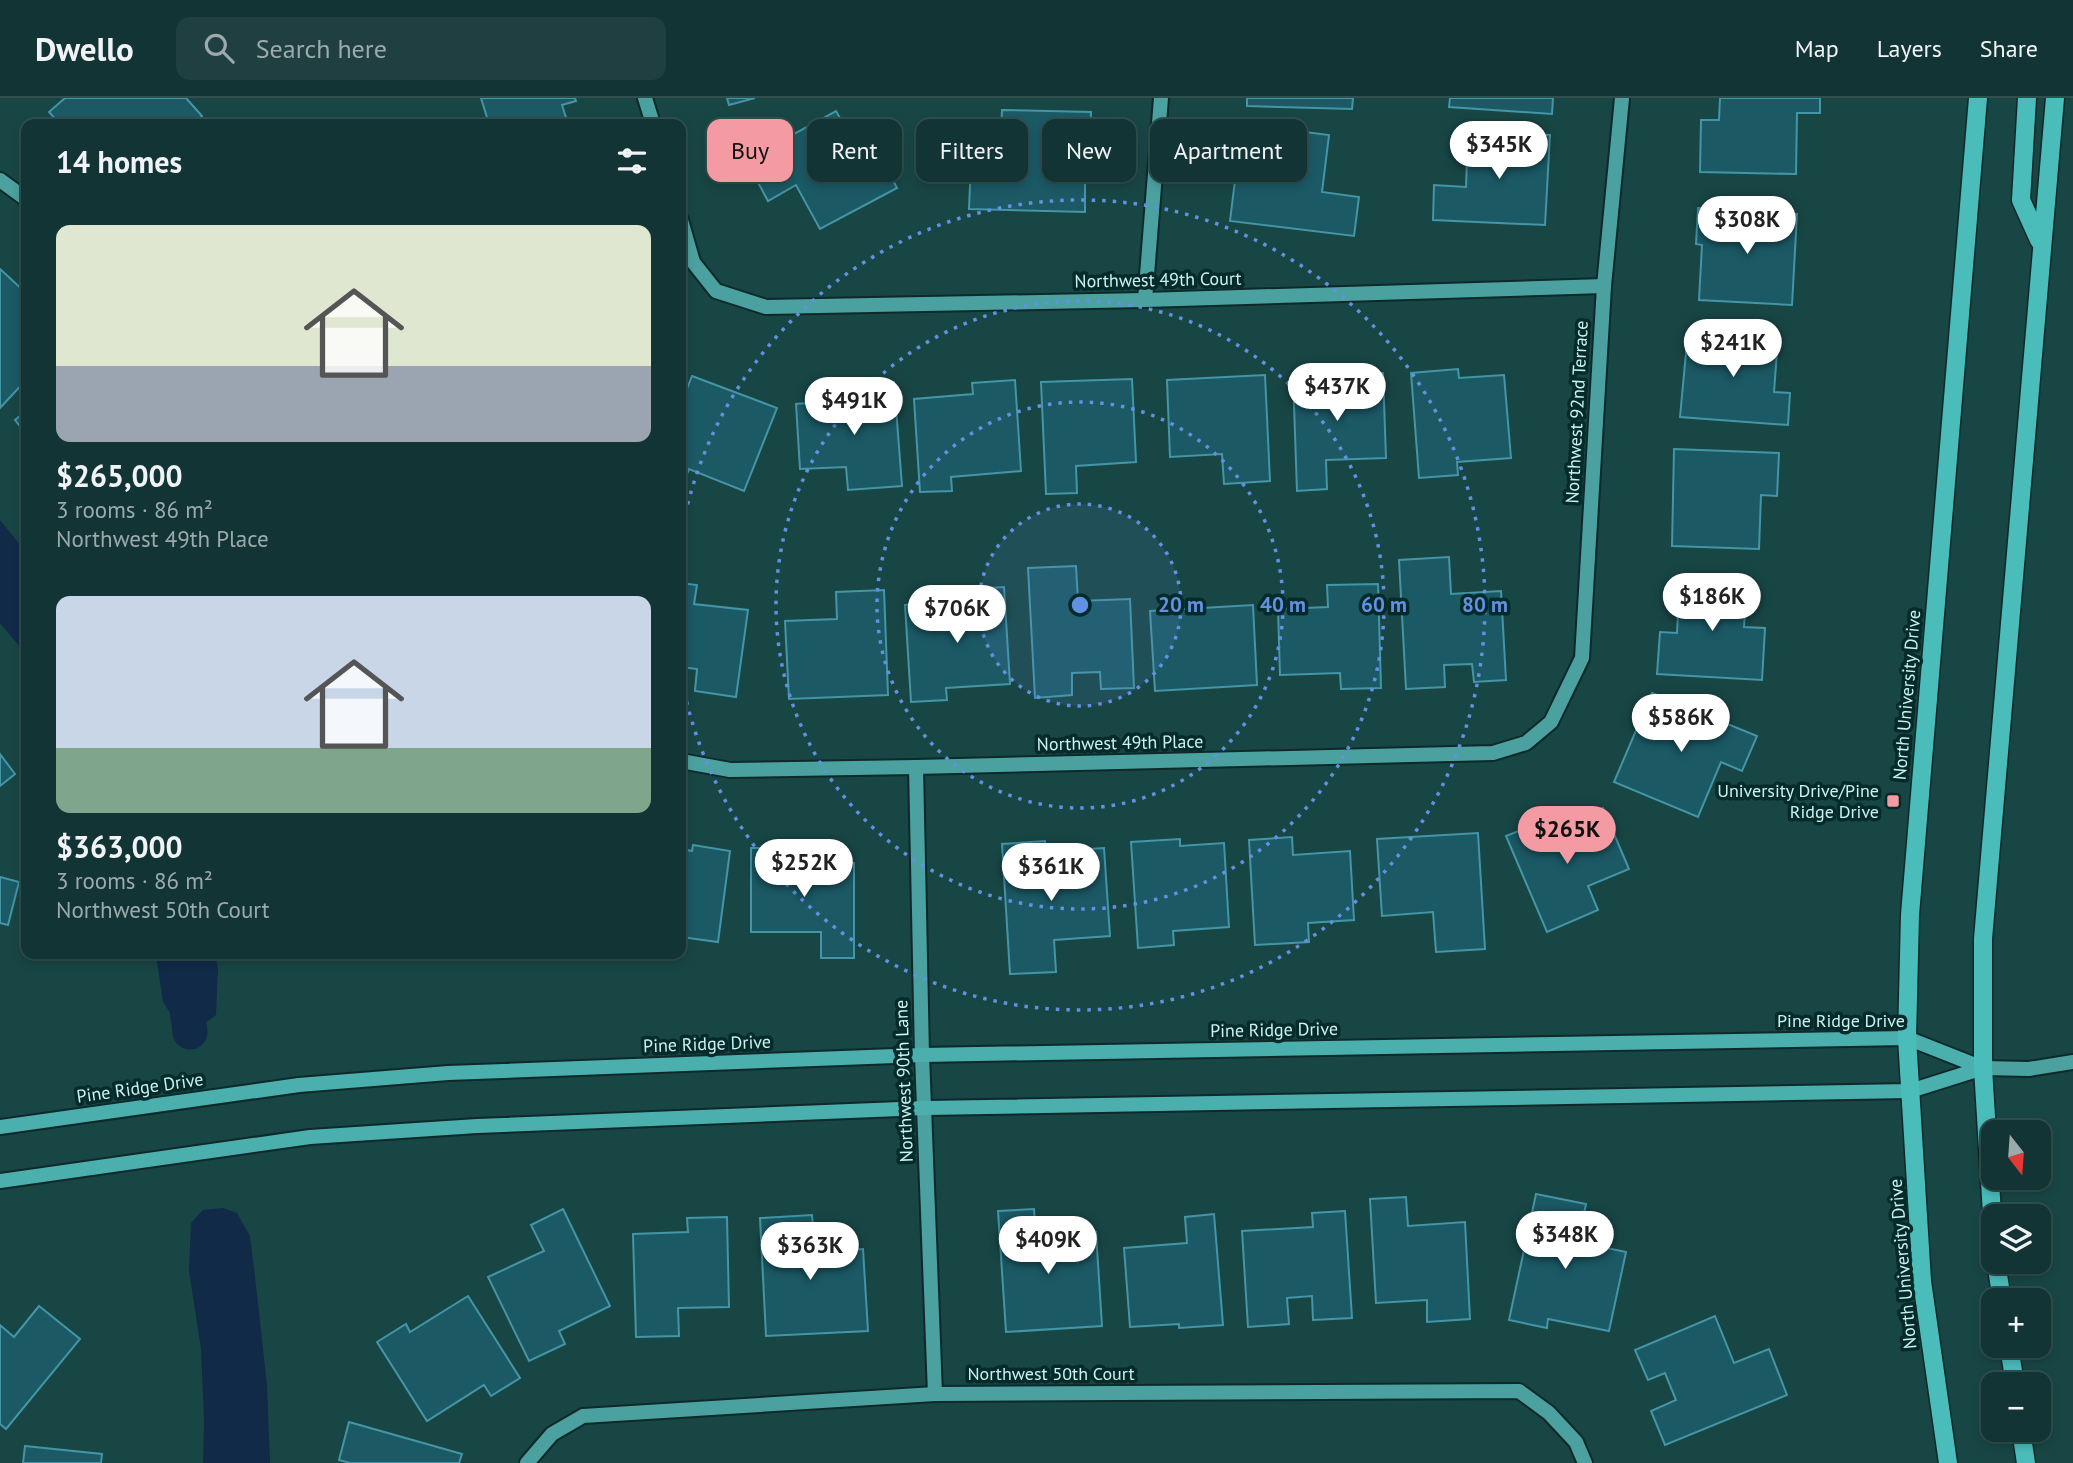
<!DOCTYPE html>
<html lang="en">
<head>
<meta charset="utf-8">
<style>
	body { margin:0; font-family:"PT Sans",sans-serif; background:#1f3f40; color:#f1f3f6; height:100vh; display:flex; flex-direction:column; font-size:26px; white-space:nowrap }
	* { box-sizing:border-box; margin:0 }
	p { font-size:23px; color:#9caaac }
	.icon { flex:none; width:38px; height:38px; fill:none; stroke:currentColor; stroke-width:2; stroke-linecap:round; stroke-linejoin:round }
	.map { position:relative; flex:1; overflow:hidden }
	.sheet { position:absolute; left:21px; top:21px; width:665px; height:840px; display:flex; flex-direction:column; background:#123434; border-radius:14px; box-shadow:0 4px 10px #0003,0 0 0 2px #314f4f }
	.sheet>* { flex:none }
	.hud { position:absolute; left:707px; top:21px; width:665px; height:63px; display:flex; gap:14px }
	.needle { width:46px; rotate:163deg }
	.buttons { position:absolute; left:1981px; top:1022px; display:grid; gap:14px }
	.buttons a { display:grid; place-items:center; width:70px; height:70px; border-radius:14px; background:#123434; box-shadow:0 4px 10px #0003,0 0 0 2px #314f4f; font-size:35px }
	.price { position:absolute; translate:-50% -60px; padding:0 16px; border-radius:24px; background:#fff; color:#222; font-size:23px; line-height:46px; filter:drop-shadow(0 2px 4px #0008) }
	.price::after { content:''; position:absolute; left:50%; top:42px; width:21px; height:16px; margin-left:-10px; background:inherit; clip-path:polygon(0 0,100% 0,50% 100%) }
	.price.current { background:#f49aa3; color:#111 }
	ul { padding:0; list-style:none }
	li { display:grid; align-content:center; gap:14px; height:371px; padding:0 35px }
	li span { display:grid; place-items:center; height:217px; border-radius:14px; color:#555 }
	li>.icon { margin-inline-start:auto }
	span .icon { width:126px; height:126px; fill:#fffc; stroke-width:1 }
	li b { font-size:30px }
	h2 { display:flex; justify-content:space-between; align-items:center; height:84px; padding:0 35px; font-size:30px }
	.tag { padding:0 24px; border-radius:14px; background:#123434; box-shadow:0 4px 10px #0003,0 0 0 2px #314f4f; font-size:24px; line-height:63px }
	.tag.current { background:#f49aa3; color:#111 }
	header { display:flex; align-items:center; gap:42px; box-sizing:border-box; height:98px; padding:0 35px; background:#123434; border-bottom:2px solid #314f4f }
	header strong { font-size:33px }
	nav { display:flex; gap:38px; margin-inline-start:auto; font-size:24px }
	.search { width:490px; height:63px; background:#1f3f40; display:flex; align-items:center; gap:18px; box-sizing:border-box; padding:0 24px; border-radius:14px; color:#9caaac; font-size:26px }
	.map>svg:first-child { display:block }
	.water { fill:#102a48 }
	.lines { fill:none; stroke-linecap:round; stroke-linejoin:round }
	.canal { stroke:#102a48; stroke-width:35 }
	.building { fill:#1b5965; stroke:#4495a6; stroke-width:2 }
	.street-casing { stroke:#0e2929; stroke-width:18 }
	.secondary-casing { stroke:#0e2929; stroke-width:18 }
	.primary-casing { stroke:#0e2929; stroke-width:21 }
	.street { stroke:#4ba19f; stroke-width:14 }
	.secondary { stroke:#4bafad; stroke-width:14 }
	.primary { stroke:#4abdbb; stroke-width:18 }
	.ring { fill:none; stroke:#6290e2; stroke-width:3.5; stroke-dasharray:3.5 7 }
	.poi-dot { fill:#f49aa3; stroke:#042b2a; stroke-width:2.5 }
	.labels { text-anchor:middle; stroke-width:7; stroke-linejoin:round; paint-order:stroke }
	.street-label { font-size:18px; fill:#caf2f0; stroke:#042b2a }
	.poi-label { font-size:18px; fill:#caf2f0; stroke:#042b2a; text-anchor:end }
	.centre { fill:#6290e2; stroke:#042b2a; stroke-width:3.5 }
	.ring-label { font-size:21px; text-anchor:middle; font-weight:bold; fill:#6290e2; stroke:#042b2a; stroke-width:7; stroke-linejoin:round; paint-order:stroke }
</style>
</head>
<body>
<header>
<strong>Dwello</strong>
<div class="search"><svg class="icon" aria-label="search" viewBox="0 0 24 24"><circle cx="10" cy="10" r="6"/><path d="M15 15l6 6"/></svg>Search here</div>
<nav><a>Map</a><a>Layers</a><a>Share</a></nav>
</header>
<div class="map">
<svg width="2073" height="1365" viewBox="0 0 2073 1365">
	<rect width="100%" height="100%" fill="#184645"/>
	<g class="water">
		<path d="M0 422 26 454V556L0 525Z"/>
		<path d="M156 856H215L218 871 216 917 200 929 178 927 163 904Z"/>
		<path d="M223 1110 237 1115 250 1138 257 1196 267 1287 270 1365H203L204 1322 201 1251 189 1173 191 1125 203 1112Z"/>
	</g>
	<g class="lines">
		<path class="canal" d="M180 856 190 934"/>
	</g>
	<g class="building">
		<path d="M65 0H186L202 18 193 26H60L49 14Z"/>
		<path d="M481 0H575L576 3 562 7 568 26H489Z"/>
		<path d="M727 0H755L729 7Z"/>
		<path d="M1247 0H1353L1352 11 1247 8Z"/>
		<path d="M1450 0H1553L1552 16 1449 9Z"/>
		<path d="M1720 0H1820V15H1797L1796 76 1700 74 1701 22H1719Z"/>
		<path d="M1002 12 1091 14 1089 62 1064 61 1063 76 1085 77V114L969 111 971 63 1000 64Z"/>
		<path d="M836 13 867 69 882 61 897 90 820 131 796 87 768 103 746 62Z"/>
		<path d="M1242 26 1329 37 1322 94 1359 99 1354 138 1230 123Z"/>
		<path d="M1468 33 1550 37 1545 127 1433 122 1434 87 1466 89Z"/>
		<path d="M1698 110 1797 116 1792 207 1699 202 1702 147 1696 146Z"/>
		<path d="M0 171 26 195V282L0 310Z"/>
		<path d="M1688 233 1778 240 1774 294 1790 295 1788 327 1680 319Z"/>
		<path d="M1458 271 1459 280 1504 277 1511 360 1457 364 1458 377 1419 380 1411 275Z"/>
		<path d="M1383 275 1386 360 1326 362 1327 391 1297 393 1293 278Z"/>
		<path d="M1265 277 1270 383 1224 386 1222 356 1170 359 1167 282Z"/>
		<path d="M692 278 777 310 744 393 689 371 681 392V306Z"/>
		<path d="M1132 281 1136 364 1076 368 1077 395 1046 396 1041 284Z"/>
		<path d="M1015 282 1021 373 951 379 952 393 920 394 914 301 973 296 972 285Z"/>
		<path d="M894 284 902 388 848 392 846 369 800 371 796 306 856 301 855 287Z"/>
		<path d="M26 313V336L15 322Z"/>
		<path d="M1674 351 1779 355 1777 398 1761 397 1759 451 1672 448Z"/>
		<path d="M1449 459 1451 496 1501 493 1506 582 1474 584 1472 566 1444 567 1445 589 1406 591 1399 462Z"/>
		<path d="M1076 468 1078 503 1130 501 1134 590 1101 591 1100 574 1072 575V597L1035 600 1028 470Z"/>
		<path d="M1680 477 1747 481 1744 529 1765 530 1762 582 1657 576 1660 534 1677 535Z"/>
		<path d="M681 485 697 487 694 506 748 512 736 599 695 593 697 571 681 569Z"/>
		<path d="M1378 486 1381 590 1341 591 1340 575 1280 577 1278 511 1328 509 1327 487Z"/>
		<path d="M1004 489 1010 586 946 590 947 602 911 604 905 507 972 503 971 491Z"/>
		<path d="M884 492 888 597 789 601 785 523 837 521 836 494Z"/>
		<path d="M1253 507 1257 587 1155 593 1150 513Z"/>
		<path d="M1652 595 1757 638 1742 673 1721 664 1698 719 1614 684Z"/>
		<path d="M0 656 15 676 0 688Z"/>
		<path d="M1603 710 1629 771 1588 788 1598 812 1547 834 1506 738 1541 724 1545 735Z"/>
		<path d="M1478 735 1485 851 1436 854 1433 814 1382 818 1377 741Z"/>
		<path d="M1292 739 1293 757 1350 753 1354 822 1308 825 1309 844 1255 847 1249 742Z"/>
		<path d="M1180 741V748L1224 745 1229 829 1173 833 1174 847 1138 850 1131 744Z"/>
		<path d="M1045 743 1046 768 1073 766 1072 752 1104 750 1110 838 1054 842 1056 874 1010 876 1002 746Z"/>
		<path d="M693 747 730 753 718 844 681 839V751L692 753Z"/>
		<path d="M751 750H791V764L854 765V860H821V834H751Z"/>
		<path d="M0 779 19 784 8 827 0 825Z"/>
		<path d="M1536 1096 1586 1106 1578 1144 1626 1154 1609 1233 1548 1221 1547 1230 1509 1222Z"/>
		<path d="M1406 1099 1408 1128 1465 1124 1470 1221 1427 1224V1202L1376 1205 1370 1101Z"/>
		<path d="M563 1111 610 1208 559 1233 565 1246 529 1263 488 1179 544 1153 531 1127Z"/>
		<path d="M1034 1111 1036 1137 1096 1134 1102 1228 1006 1234 998 1113Z"/>
		<path d="M1345 1113 1352 1220 1313 1222 1312 1198 1287 1200 1289 1226 1248 1229 1242 1133 1313 1129 1312 1115Z"/>
		<path d="M1214 1116 1223 1227 1179 1230V1226L1130 1229 1124 1150 1187 1145 1185 1119Z"/>
		<path d="M812 1117 815 1154 863 1151 868 1233 766 1238 760 1120Z"/>
		<path d="M727 1119 729 1209 678 1210 679 1238 636 1239 633 1136 688 1134 687 1120Z"/>
		<path d="M468 1198 520 1280 491 1298 484 1287 427 1323 377 1244 406 1226 410 1234Z"/>
		<path d="M39 1208 80 1241 6 1331 0 1326V1227L14 1239Z"/>
		<path d="M1715 1218 1734 1265 1769 1251 1787 1297 1665 1347 1651 1313 1676 1302 1665 1275 1648 1282 1635 1252Z"/>
		<path d="M349 1324 462 1356 459 1365H350L339 1362Z"/>
		<path d="M25 1348 102 1356 101 1365H23Z"/>
	</g>
	<g class="lines">
		<g class="street-casing">
			<g id="street">
				<path d="M645 0 653 26"/>
				<path d="M0 82 26 101"/>
				<path d="M681 122 693 164 716 193 766 209 1145 202 1604 188"/>
				<path d="M1145 202 1161 0"/>
				<path d="M681 663 730 672 916 669 1493 655 1526 645 1551 624 1582 560 1604 188 1622 0"/>
				<path d="M916 669 922 957 935 1296"/>
				<path d="M1983 970 2029 971 2073 964"/>
				<path d="M527 1365 552 1336 583 1318 935 1296 1519 1293 1549 1315 1576 1344 1585 1365"/>
			</g>
		</g>
		<g class="secondary-casing">
			<g id="secondary">
				<path d="M0 1029 299 987 448 975 922 957 1907 940 1983 970"/>
				<path d="M0 1083 310 1039 477 1028 925 1010 1910 993 1983 970"/>
			</g>
		</g>
		<g class="primary-casing">
			<g id="primary">
				<path d="M2027 0 2021 102 2039 142"/>
				<path d="M1993 1132 1983 970V841L2055 0"/>
				<path d="M1996 1164 2002 1202"/>
				<path d="M2009 1248 2015 1286"/>
				<path d="M2021 1332 2026 1365"/>
				<path d="M1948 1365 1922 1183 1907 940 1910 817 1978 0"/>
			</g>
		</g>
		<use href="#street" class="street"/>
		<use href="#secondary" class="secondary"/>
		<use href="#primary" class="primary"/>
	</g>
	<circle cx="1080" cy="507" r="101" fill="#6290e2" fill-opacity=".12"/>
	<g class="ring">
		<circle cx="1080" cy="507" r="101"/>
		<circle cx="1080" cy="507" r="203"/>
		<circle cx="1080" cy="507" r="304"/>
		<path d="M681 437A405 405 0 1 1 681 577"/>
	</g>
	<rect class="poi-dot" x="1886" y="696" width="14" height="14" rx="3.5"/>
	<g class="labels">
		<g class="street-label">
			<text transform="translate(1158 182) rotate(-1)" y="6">Northwest 49th Court</text>
			<text transform="translate(1577 314) rotate(-87)" y="6">Northwest 92nd Terrace</text>
			<text transform="translate(1907 597) rotate(-85)" y="6">North University Drive</text>
			<text transform="translate(1120 645) rotate(-1)" y="6">Northwest 49th Place</text>
			<text x="1841" y="929">Pine Ridge Drive</text>
			<text transform="translate(1274 932) rotate(-1)" y="6">Pine Ridge Drive</text>
			<text transform="translate(707 946) rotate(-2)" y="6">Pine Ridge Drive</text>
			<text transform="translate(904 983) rotate(-92)" y="6">Northwest 90th Lane</text>
			<text transform="translate(140 990) rotate(-8)" y="6">Pine Ridge Drive</text>
			<text transform="translate(1903 1166) rotate(-95)" y="6">North University Drive</text>
			<text x="1051" y="1282">Northwest 50th Court</text>
		</g>
		<g class="poi-label">
			<text x="1879" y="699">University Drive/Pine<tspan x="1879" dy="21">Ridge Drive</tspan></text>
		</g>
	</g>
	<circle cx="1080" cy="507" r="10" class="centre"/>
	<g class="ring-label">
		<text x="1181" y="514">20 m</text>
		<text x="1283" y="514">40 m</text>
		<text x="1384" y="514">60 m</text>
		<text x="1485" y="514">80 m</text>
	</g>
</svg>
<div class="buttons">
<a><svg class="needle" viewBox="-14 -14 28 28"><path d="M0-13l5 13h-10z" fill="#e53935"/><path d="M0 13l5-13h-10z" fill="#9caaac"/></svg></a>
<a><svg class="icon" aria-label="layers" viewBox="0 0 24 24"><path d="M12 4l9 5-9 5-9-5zM3 14l9 5 9-5"/></svg></a>
<a>+</a>
<a>−</a>
</div>
<b class="price" style="left:1499px;top:83px">$345K</b>
<b class="price" style="left:1747px;top:158px">$308K</b>
<b class="price" style="left:1733px;top:281px">$241K</b>
<b class="price" style="left:1337px;top:325px">$437K</b>
<b class="price" style="left:854px;top:339px">$491K</b>
<b class="price" style="left:1712px;top:535px">$186K</b>
<b class="price" style="left:957px;top:547px">$706K</b>
<b class="price" style="left:1681px;top:656px">$586K</b>
<b class="price current" style="left:1567px;top:768px">$265K</b>
<b class="price" style="left:804px;top:801px">$252K</b>
<b class="price" style="left:1051px;top:805px">$361K</b>
<b class="price" style="left:1565px;top:1173px">$348K</b>
<b class="price" style="left:1048px;top:1178px">$409K</b>
<b class="price" style="left:810px;top:1184px">$363K</b>
<div class="hud">
<a class="tag current">Buy</a>
<a class="tag">Rent</a>
<a class="tag">Filters</a>
<a class="tag">New</a>
<a class="tag">Apartment</a>
</div>
<section class="sheet">
<h2>14 homes<svg class="icon" aria-label="filters" viewBox="0 0 24 24"><path d="M4 7h16M4 17h16"/><circle cx="9" cy="7" r="2"/><circle cx="15" cy="17" r="2"/></svg></h2>
<ul>
<li><span style="background:linear-gradient(#dfe7d0 65%,#9aa5b1 0)"><svg class="icon" aria-label="home" viewBox="0 0 24 24"><path d="M3 11l9-7 9 7M6 9v11h12V9"/></svg></span><div><b>$265,000</b><p>3 rooms · 86 m²</p><p>Northwest 49th Place</p></div></li>
<li><span style="background:linear-gradient(#c9d6e8 70%,#7fa58c 0)"><svg class="icon" aria-label="home" viewBox="0 0 24 24"><path d="M3 11l9-7 9 7M6 9v11h12V9"/></svg></span><div><b>$363,000</b><p>3 rooms · 86 m²</p><p>Northwest 50th Court</p></div></li>
</ul>
</section>
</div>
</body>
</html>
